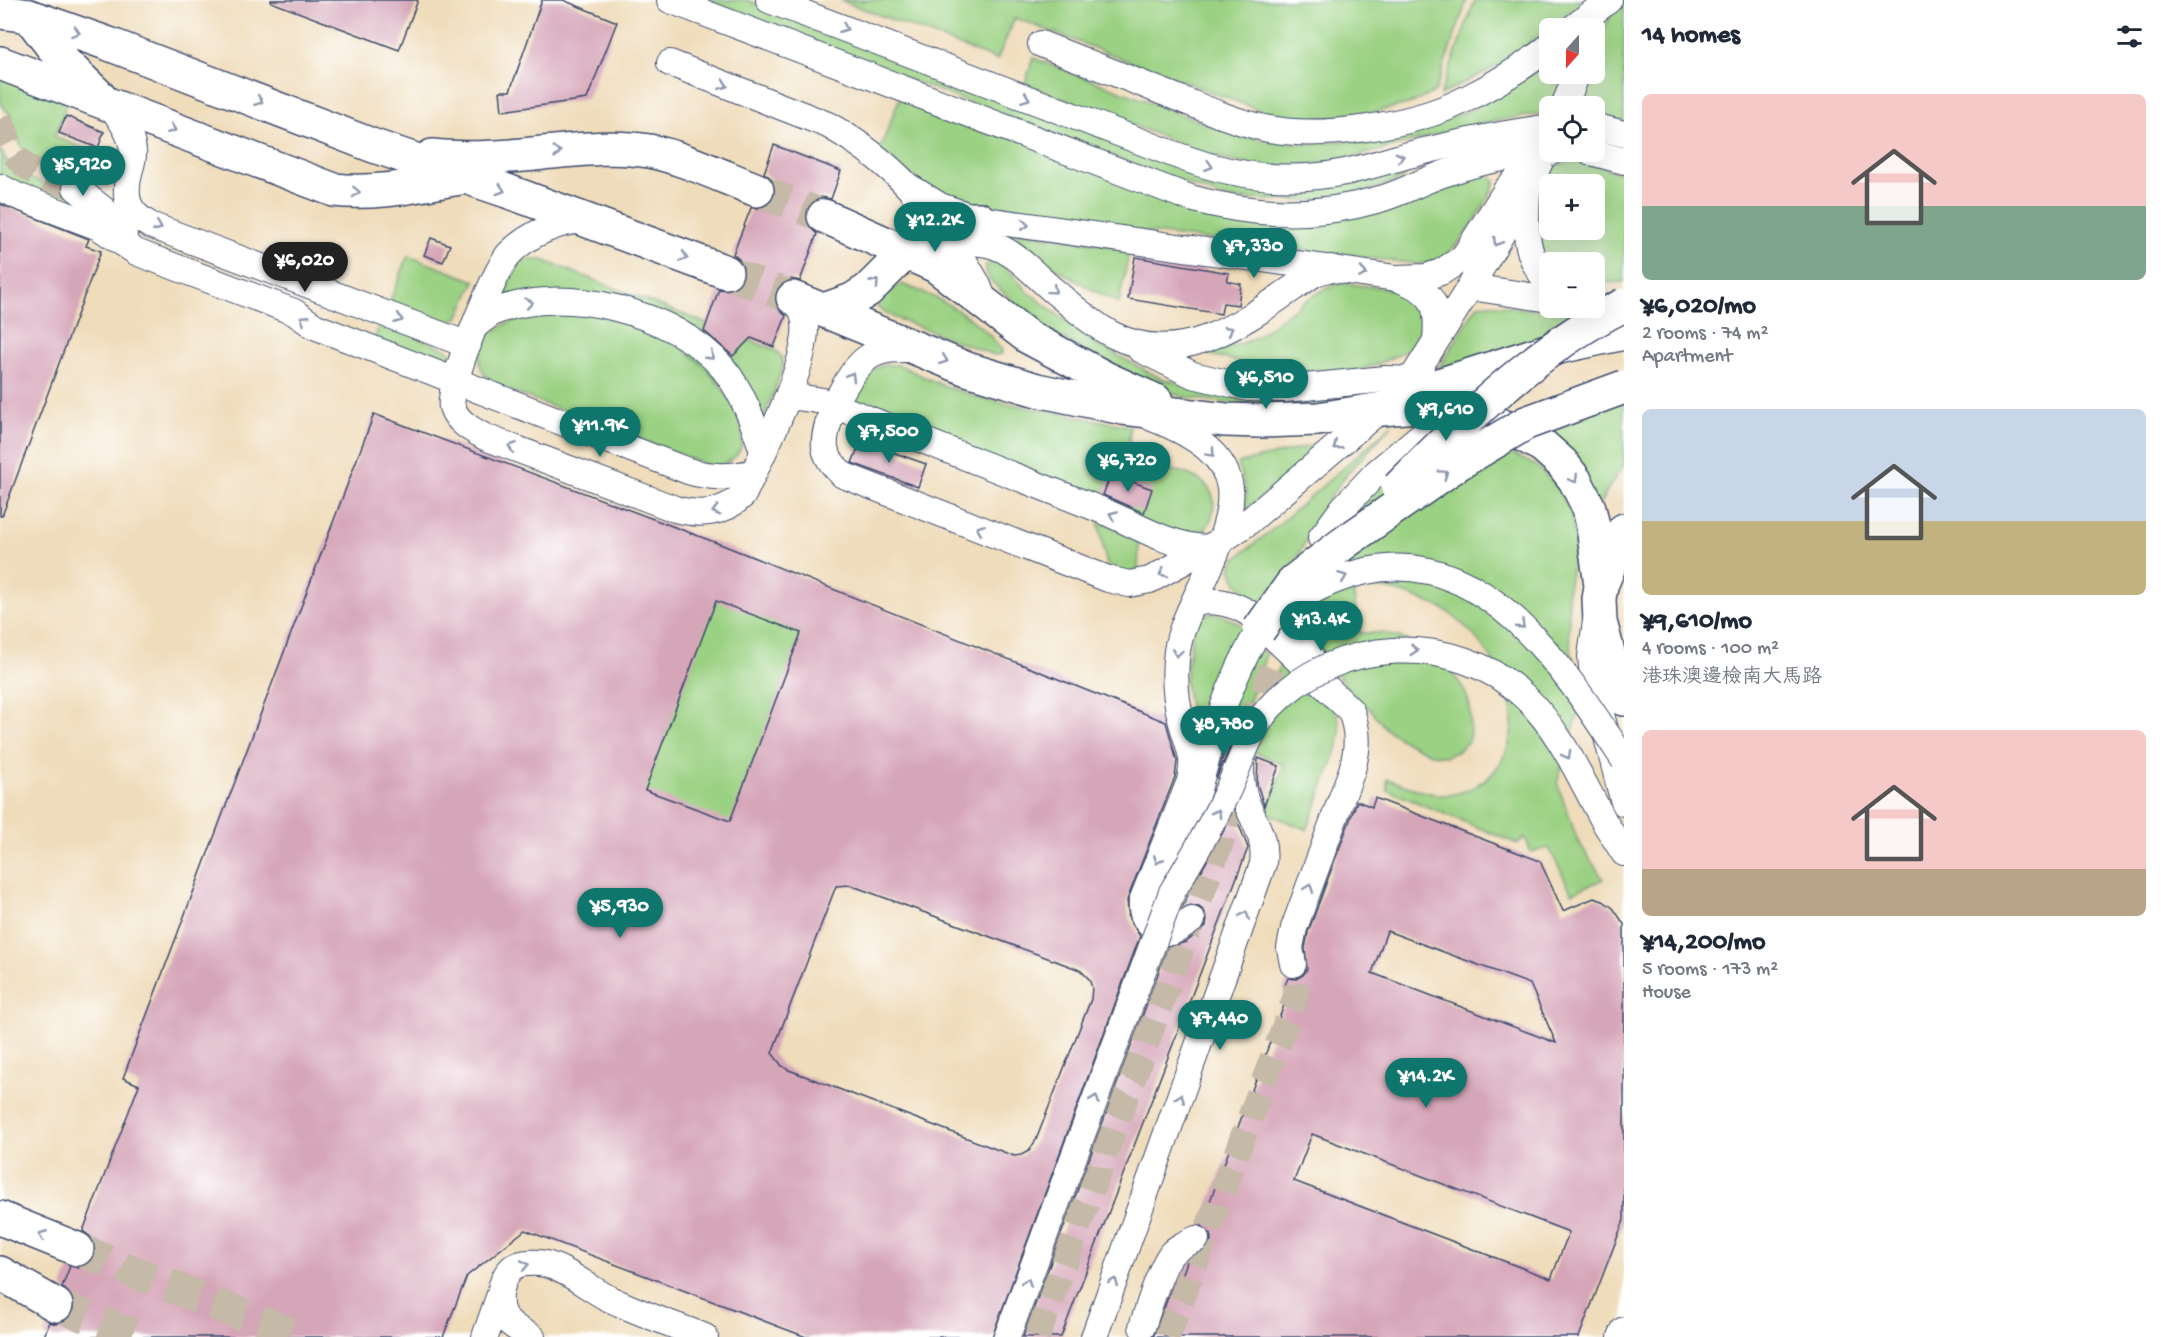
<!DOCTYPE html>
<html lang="en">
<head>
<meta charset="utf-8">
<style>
	body { margin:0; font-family:"Gochi Hand","LXGW WenKai TC",sans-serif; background:#f6f6f7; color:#1f2937; height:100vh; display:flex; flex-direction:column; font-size:22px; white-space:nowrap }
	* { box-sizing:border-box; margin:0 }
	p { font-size:20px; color:#747a83 }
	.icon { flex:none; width:33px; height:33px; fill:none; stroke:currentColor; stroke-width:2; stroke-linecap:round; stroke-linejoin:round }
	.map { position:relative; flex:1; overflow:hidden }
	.panel { display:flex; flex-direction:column; background:#fff; width:540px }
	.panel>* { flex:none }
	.needle { width:39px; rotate:201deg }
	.controls { position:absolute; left:1539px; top:18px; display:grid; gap:12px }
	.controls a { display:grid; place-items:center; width:66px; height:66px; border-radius:9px; background:#fff; box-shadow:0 6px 24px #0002; font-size:30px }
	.price { position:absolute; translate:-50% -51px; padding:0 14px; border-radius:21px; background:#0f766e; color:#fff; font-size:20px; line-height:39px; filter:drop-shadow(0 2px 3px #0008) }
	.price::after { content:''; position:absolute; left:50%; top:36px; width:18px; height:14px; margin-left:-9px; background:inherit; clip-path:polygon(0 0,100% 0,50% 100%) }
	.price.active { background:#222; color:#fff }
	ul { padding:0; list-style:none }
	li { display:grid; align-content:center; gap:12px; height:318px; padding:0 18px }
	li span { display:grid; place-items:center; height:186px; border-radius:9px; color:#555 }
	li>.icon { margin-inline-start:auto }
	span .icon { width:108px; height:108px; fill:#fffc; stroke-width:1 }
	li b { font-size:26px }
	h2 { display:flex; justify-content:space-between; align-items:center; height:72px; padding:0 18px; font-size:26px }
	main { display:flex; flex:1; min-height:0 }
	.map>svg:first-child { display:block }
	.green { fill:#9bd183; stroke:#5b8070; stroke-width:1.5; fill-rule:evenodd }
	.building { fill:#d5a5b8; fill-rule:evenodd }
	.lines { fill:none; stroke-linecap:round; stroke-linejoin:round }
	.street-tunnel { stroke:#c5b9a8; stroke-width:26; stroke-dasharray:26 13; stroke-linecap:butt }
	.primary-tunnel { stroke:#c5b9a8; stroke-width:33; stroke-dasharray:33 16; stroke-linecap:butt }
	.street-casing { stroke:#3b496c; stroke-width:28 }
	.primary-casing { stroke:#3b496c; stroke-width:36 }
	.street { stroke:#fff; stroke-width:26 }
	.primary { stroke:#fff; stroke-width:33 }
	.street-bridge-casing { stroke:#3b496c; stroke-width:28; stroke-linecap:butt }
	.primary-bridge-casing { stroke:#3b496c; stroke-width:36; stroke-linecap:butt }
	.street-bridge { stroke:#fff; stroke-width:26 }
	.primary-bridge { stroke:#fff; stroke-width:33 }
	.oneway { stroke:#8d97ae }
</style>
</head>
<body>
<main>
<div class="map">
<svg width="1624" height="1337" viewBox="0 0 1624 1337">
	<rect width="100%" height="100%" fill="#fff"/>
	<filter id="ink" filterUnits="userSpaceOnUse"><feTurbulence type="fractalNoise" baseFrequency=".0167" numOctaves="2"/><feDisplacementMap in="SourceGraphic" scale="12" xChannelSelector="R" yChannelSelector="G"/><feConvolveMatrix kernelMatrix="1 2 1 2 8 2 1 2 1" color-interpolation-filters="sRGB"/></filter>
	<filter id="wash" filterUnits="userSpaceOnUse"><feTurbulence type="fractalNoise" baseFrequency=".008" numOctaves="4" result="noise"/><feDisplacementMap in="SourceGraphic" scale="24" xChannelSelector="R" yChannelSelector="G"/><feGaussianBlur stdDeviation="1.35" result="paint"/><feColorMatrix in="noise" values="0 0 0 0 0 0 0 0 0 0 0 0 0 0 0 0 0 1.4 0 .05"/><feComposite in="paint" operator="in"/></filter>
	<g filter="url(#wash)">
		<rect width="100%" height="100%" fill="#efdcba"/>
		<g class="green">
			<path d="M697 0H747L1194 170 1405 169V178L1335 201 1227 199Z"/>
			<path d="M840 0H1467L1435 92 1412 103 1371 113 1327 118 1275 116 1015 18 997 60Z"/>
			<path d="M1475 0H1584L1503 63 1440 95Z"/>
			<path d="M1621 0H1624V122L1595 117 1594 106H1576L1588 74H1594C1595 49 1605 20 1621 0Z"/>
			<path d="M1033 58 1207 124 1263 141 1312 144 1363 139 1422 129 1473 109 1549 61 1550 74H1565L1553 106H1550L1549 113C1516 117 1484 122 1451 131 1387 148 1315 174 1247 164 1217 160 1188 146 1161 136 1115 118 1070 101 1025 84Z"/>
			<path d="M0 71 64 102 65 108 55 137 123 163C120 171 115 181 106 184 88 189 36 168 25 153 17 142 16 126 9 114 7 111 3 107 1 103 0 95 0 80 0 71Z"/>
			<path d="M901 94 1227 215 1429 188 1489 173 1495 182C1487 204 1459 251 1436 261 1431 264 1424 263 1418 264L982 213 942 199 880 150Z"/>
			<path d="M0 149C14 180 44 180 70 196 79 202 88 211 96 218L0 178Z"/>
			<path d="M1572 161 1597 165 1624 175V282L1595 283 1594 262H1550L1549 265C1547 260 1544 256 1543 252 1535 234 1536 183 1550 169 1556 163 1565 162 1572 161ZM1550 184H1594V230H1550Z"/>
			<path d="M1006 231 1130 248 1119 303C1078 284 1041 261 1006 231Z"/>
			<path d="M408 256 475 281 458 318 439 324 389 304Z"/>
			<path d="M524 260H542L775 350 782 357 783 367 762 423 646 311 491 304 518 262Z"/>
			<path d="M990 262H998L1004 266 1028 292 1096 344 1162 379 1211 391 1391 389 1378 394 1336 404 1250 406 1184 397 1160 389 1049 332 1031 318 990 280 985 271 986 265Z"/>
			<path d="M1342 283 1406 291 1419 305 1422 320 1419 334 1414 344 1404 352 1373 366 1337 375 1297 379 1261 376 1263 374 1259 366 1212 356V352C1226 348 1243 345 1256 337 1284 318 1309 292 1342 283Z"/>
			<path d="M901 284C939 297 978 317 1002 350V354L994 355 893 317 877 307 879 299Z"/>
			<path d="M1482 304H1490L1605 319 1437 371 1477 306Z"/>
			<path d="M544 312C560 312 579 310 595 313 610 316 651 330 664 337 675 343 688 352 698 361 724 385 775 454 713 467L508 390C500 386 491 382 485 375 481 370 479 363 480 357 480 327 521 317 544 312Z"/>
			<path d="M380 321 448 350 451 354 448 361 442 364 374 341Z"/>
			<path d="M885 365H899L939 384 979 398 1130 426 1128 463C1157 468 1226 469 1212 516 1207 533 1198 535 1181 538L847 403C857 386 864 370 885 365Z"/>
			<path d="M1624 393V466L1617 474 1593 515 1536 428Z"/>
			<path d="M1392 425 1346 475 1329 499 1312 528 1294 564 1263 607 1237 583 1231 569 1235 559 1278 525Z"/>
			<path d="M1323 443 1244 512 1246 491 1238 466 1239 463Z"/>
			<path d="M1467 447 1510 453 1535 465 1555 483 1571 511 1576 541 1568 589 1569 634 1580 707 1557 783 1578 841 1603 879 1572 893 1549 848 1531 852 1525 837 1518 844 1387 790V779C1406 785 1428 796 1448 795 1468 793 1491 779 1501 762 1532 710 1492 644 1448 612 1440 606 1428 603 1419 599 1398 590 1375 584 1353 591L1360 633C1368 633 1379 632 1387 634 1419 640 1465 674 1470 708 1471 719 1470 729 1469 740L1458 751 1446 756 1431 754 1408 743 1386 729 1369 708 1349 691 1327 660 1315 637 1314 617 1323 561 1353 512 1377 486Z"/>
			<path d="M1098 519 1139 539 1138 570 1131 573 1111 570 1106 562Z"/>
			<path d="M687 582 823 633 609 1202 472 1150Z"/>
			<path d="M1215 613C1238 621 1252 631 1268 649L1237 737 1192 721 1185 682 1193 629 1203 615Z"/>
			<path d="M1282 658 1338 715 1340 731 1337 750 1307 830 1269 814 1267 809 1284 765 1250 750Z"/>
		</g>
		<g id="blocks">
			<g class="building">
				<path d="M271 0H418L399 50 271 2Z"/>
				<path d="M542 0H563L617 22 587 99 502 111 500 91H510Z"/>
				<path d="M66 116 104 132 98 148 59 133Z"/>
				<path d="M774 145 841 171 831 199 821 197 814 201 807 209 805 219 809 226 817 234 800 281 791 279 782 283 775 291 774 300 778 309 786 316 774 347 751 338 733 356 704 331 719 289 730 290 737 287 743 279 744 268 740 260 733 254 751 208H760L768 205 775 196V187L772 179 764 173Z"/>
				<path d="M0 204 89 239 86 246 101 251 2 516H0Z"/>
				<path d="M431 238 450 245 443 262 424 255Z"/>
				<path d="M1135 257 1229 273 1227 281 1241 284 1238 305 1223 303 1221 314 1128 299Z"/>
				<path d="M374 414 725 546 1166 722 1177 761 1175 777 1127 900 1129 919 1140 936 992 1337H806L525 1230 467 1276 443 1337H44L49 1322 57 1324 65 1321 72 1314 75 1304 72 1296 62 1287 70 1266 79 1268 88 1264 95 1255 96 1247 92 1238 83 1231 139 1085 123 1078ZM716 601 801 633 730 821 645 790ZM850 885 1080 970 1089 979 1092 987 1091 999 1036 1140 1029 1151 1021 1155 1014 1156 789 1070 782 1066 772 1053 836 886Z"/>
				<path d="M861 441 926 464 918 487 852 463Z"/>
				<path d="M1111 474 1152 489 1144 513 1103 495Z"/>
				<path d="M1226 745 1230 747 1216 779 1223 756Z"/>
				<path d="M1258 758 1279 766 1264 806 1257 784Z"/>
				<path d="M1375 798 1540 861 1563 911 1594 898 1603 901 1613 908 1624 924V1220L1579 1337H1153L1174 1282 1179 1284 1188 1259 1208 1247 1211 1240 1210 1234 1201 1225 1289 992 1283 990 1288 978 1296 979 1303 975 1307 969 1305 948 1308 932 1357 801 1372 807ZM1387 931 1530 984 1556 1043 1372 973ZM1312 1134 1569 1232 1551 1279 1294 1181Z"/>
				<path d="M1234 812 1248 848 1061 1337H1023L1168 947 1186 942 1200 932 1206 926 1207 918 1204 911 1199 907 1190 905 1182 909 1186 899Z"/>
			</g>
		</g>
	</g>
	<g filter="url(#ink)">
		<use href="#blocks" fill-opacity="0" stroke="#3b496c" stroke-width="1.5"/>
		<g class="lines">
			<g class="street-tunnel">
				<path d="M0 119C5 130 8 144 15 154 27 174 55 180 76 188"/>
				<path d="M1250 729 1298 594"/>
				<path d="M1037 1337 1222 839 1234 787"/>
				<path d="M1167 1337 1292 1007 1296 995 1293 964"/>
			</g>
			<g class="primary-tunnel">
				<path d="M757 190 824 216"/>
				<path d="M726 272 793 298"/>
				<path d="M77 1249 299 1337"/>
				<path d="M56 1305 138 1337"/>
			</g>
			<g class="street-casing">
				<g id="street">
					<path d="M670 0 1190 198C1255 216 1315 218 1380 199 1402 193 1422 181 1443 174 1477 162 1515 154 1551 152"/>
					<path d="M769 0 1184 158C1236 177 1290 183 1345 172 1373 166 1401 156 1429 150 1469 140 1509 133 1550 127"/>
					<path d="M1573 28 1609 0"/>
					<path d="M1041 44C1085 61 1129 79 1173 96 1203 108 1233 121 1264 128 1320 140 1412 126 1464 100 1494 85 1524 67 1550 46"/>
					<path d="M670 63 828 125C864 145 895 170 922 202"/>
					<path d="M1564 106 1577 74"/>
					<path d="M112 107C121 120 131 134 133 150 134 158 131 165 129 173 123 199 128 213 150 225L468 345"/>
					<path d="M1594 126 1624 134"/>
					<path d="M1591 152 1624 161"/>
					<path d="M0 187 17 196 99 227 136 252 294 312 314 326 332 333 688 471C711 478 731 478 754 472"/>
					<path d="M76 188 104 210 124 236"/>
					<path d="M911 188 940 206 979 219 1396 278 1426 277 1441 272 1463 258 1507 189 1534 161"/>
					<path d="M1527 195C1525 227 1524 259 1550 284"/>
					<path d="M586 220C559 221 528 234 509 254 495 269 446 389 452 407 457 422 472 430 485 437L675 509C701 516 723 514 743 495 760 458 817 351 803 313 801 308 796 303 793 298"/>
					<path d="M947 232 977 283 985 303"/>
					<path d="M906 251C933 248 962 238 988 244 1015 250 1034 275 1054 291 1072 306 1092 324 1113 335 1188 373 1256 312 1315 273L1331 268"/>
					<path d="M1399 279C1434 292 1439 304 1436 340"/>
					<path d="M1470 287 1550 299"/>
					<path d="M476 325C481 321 488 315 494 312 562 283 676 312 723 368 743 392 753 422 763 451"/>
					<path d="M914 349C900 349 885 348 872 355 850 366 822 423 825 448 827 459 835 467 843 475L1108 579 1129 584 1150 580 1222 540 1247 523 1391 400 1415 374 1470 287 1527 191 1550 139"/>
					<path d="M1140 349 1193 375 1248 388 1285 389 1385 379 1419 380"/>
					<path d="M786 400 797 397 823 401C914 436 1005 472 1096 508 1134 523 1166 546 1207 548"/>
					<path d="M1152 418C1257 459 1239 505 1199 591 1190 610 1180 630 1177 651 1174 673 1175 697 1181 719 1184 732 1190 745 1192 759 1193 766 1191 774 1190 781L1142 901C1140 918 1152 933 1171 932 1177 931 1186 924 1192 920"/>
					<path d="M1321 538 1343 508 1377 472 1454 408 1494 368"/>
					<path d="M1301 584C1295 619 1299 638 1317 669"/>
					<path d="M1194 602C1215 600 1232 602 1250 614L1351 711C1359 733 1358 748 1352 770L1294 928 1290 948 1293 964"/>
					<path d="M1596 621 1591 656 1594 687 1624 803"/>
					<path d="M1605 823 1624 853"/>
					<path d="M1175 880C1197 795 1214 707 1259 630"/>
					<path d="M1142 1327C1149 1307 1159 1271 1171 1254 1177 1247 1187 1243 1196 1239"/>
					<path d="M485 1337 499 1297"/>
					<path d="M532 1337C522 1332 509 1325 503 1315 496 1302 501 1278 512 1268 518 1263 531 1262 539 1263 563 1265 590 1290 612 1300 642 1314 674 1325 705 1337"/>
					<path d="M1094 1337 1263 864C1266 838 1256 826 1247 804 1240 788 1240 772 1242 756"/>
					<path d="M1621 1337 1624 1330"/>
				</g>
			</g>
			<g class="primary-casing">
				<g id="primary">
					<path d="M0 12 29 16 109 44 374 146 507 191 726 272"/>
					<path d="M29 16 64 62 99 96"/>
					<path d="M0 63 334 190C377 195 418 185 460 178"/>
					<path d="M432 156C468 160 506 157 543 153 577 150 614 145 649 151 685 158 723 177 757 190"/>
					<path d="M824 216 936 266 1028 337 1107 379 1156 401"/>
					<path d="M793 298 967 369 1037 390 1123 408 1226 420 1260 421 1318 419 1382 409 1437 404 1491 421 1521 434 1543 446 1562 463 1575 480 1589 508 1593 526 1601 586 1599 599 1600 622 1612 667 1624 699"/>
					<path d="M824 310 852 300 868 290 906 252 942 225 959 219H979"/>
					<path d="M1404 396 1559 347 1624 333"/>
					<path d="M1603 581 1624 530"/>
					<path d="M0 1218 77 1249"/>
					<path d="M0 1273 56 1305"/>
				</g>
			</g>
			<use href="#street" class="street"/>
			<use href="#primary" class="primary"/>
			<g class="street-bridge-casing">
				<g id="street-bridge">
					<path d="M1278 615C1303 593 1334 578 1366 571 1487 544 1568 675 1624 760"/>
					<path d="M1007 1337 1172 892C1190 862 1208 832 1223 800 1239 769 1247 733 1270 707 1335 637 1455 630 1525 697 1561 731 1581 780 1605 823"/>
				</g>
			</g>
			<g class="primary-bridge-casing">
				<g id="primary-bridge">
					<path d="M1398 488C1464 421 1538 347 1624 305"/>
					<path d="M1259 630 1294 581 1344 543 1459 463 1526 423 1624 387"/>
				</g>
			</g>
			<use href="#street-bridge" class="street-bridge"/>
			<use href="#primary-bridge" class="primary-bridge"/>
		</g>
		<defs><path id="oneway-chevron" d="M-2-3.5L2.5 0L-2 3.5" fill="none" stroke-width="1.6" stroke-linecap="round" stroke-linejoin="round" transform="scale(1.5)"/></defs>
		<g class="oneway">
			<use href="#oneway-chevron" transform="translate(844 28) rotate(21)"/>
			<use href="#oneway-chevron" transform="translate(76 32) rotate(19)"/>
			<use href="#oneway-chevron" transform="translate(724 85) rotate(21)"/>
			<use href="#oneway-chevron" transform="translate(1026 98) rotate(21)"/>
			<use href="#oneway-chevron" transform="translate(259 101) rotate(21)"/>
			<use href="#oneway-chevron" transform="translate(172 129) rotate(21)"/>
			<use href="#oneway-chevron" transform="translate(557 152) rotate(-6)"/>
			<use href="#oneway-chevron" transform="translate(1400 157) rotate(-15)"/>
			<use href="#oneway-chevron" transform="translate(1209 166) rotate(17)"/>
			<use href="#oneway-chevron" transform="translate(501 190) rotate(18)"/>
			<use href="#oneway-chevron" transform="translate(356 192) rotate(2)"/>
			<use href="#oneway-chevron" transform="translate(1025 225) rotate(8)"/>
			<use href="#oneway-chevron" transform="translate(158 227) rotate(22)"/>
			<use href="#oneway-chevron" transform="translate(1497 242) rotate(121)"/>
			<use href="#oneway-chevron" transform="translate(684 257) rotate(20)"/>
			<use href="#oneway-chevron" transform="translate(1363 273) rotate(9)"/>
			<use href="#oneway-chevron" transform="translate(875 283) rotate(-48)"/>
			<use href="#oneway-chevron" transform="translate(1053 290) rotate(40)"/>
			<use href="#oneway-chevron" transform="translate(529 303) rotate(-10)"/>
			<use href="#oneway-chevron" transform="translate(304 319) rotate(-147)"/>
			<use href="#oneway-chevron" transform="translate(399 319) rotate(21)"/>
			<use href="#oneway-chevron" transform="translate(1229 330) rotate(-30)"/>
			<use href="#oneway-chevron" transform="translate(710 356) rotate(43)"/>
			<use href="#oneway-chevron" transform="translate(944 360) rotate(21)"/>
			<use href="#oneway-chevron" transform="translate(851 376) rotate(-59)"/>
			<use href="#oneway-chevron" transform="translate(1337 446) rotate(140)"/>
			<use href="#oneway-chevron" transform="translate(512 447) rotate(-159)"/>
			<use href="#oneway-chevron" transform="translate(1211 453) rotate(47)"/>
			<use href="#oneway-chevron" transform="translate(1444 474) rotate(-35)"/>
			<use href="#oneway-chevron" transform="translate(1574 479) rotate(57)"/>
			<use href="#oneway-chevron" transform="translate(716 511) rotate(165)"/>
			<use href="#oneway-chevron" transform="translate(1113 515) rotate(-157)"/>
			<use href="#oneway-chevron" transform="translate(980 529) rotate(-159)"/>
			<use href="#oneway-chevron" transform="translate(1163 573) rotate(153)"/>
			<use href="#oneway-chevron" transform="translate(1343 577) rotate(-21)"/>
			<use href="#oneway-chevron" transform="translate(1521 625) rotate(43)"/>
			<use href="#oneway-chevron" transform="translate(1414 650) rotate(4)"/>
			<use href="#oneway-chevron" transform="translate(1177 653) rotate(98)"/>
			<use href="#oneway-chevron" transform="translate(1567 755) rotate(62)"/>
			<use href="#oneway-chevron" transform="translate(1217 813) rotate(-63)"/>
			<use href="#oneway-chevron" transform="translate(1158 860) rotate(112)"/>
			<use href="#oneway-chevron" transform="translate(1309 888) rotate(-70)"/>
			<use href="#oneway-chevron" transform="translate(1245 915) rotate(-70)"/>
			<use href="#oneway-chevron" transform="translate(1180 1098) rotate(-70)"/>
			<use href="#oneway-chevron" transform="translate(1095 1099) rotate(-70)"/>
			<use href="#oneway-chevron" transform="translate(42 1235) rotate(-158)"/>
			<use href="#oneway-chevron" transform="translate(525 1265) rotate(-11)"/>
			<use href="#oneway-chevron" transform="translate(1027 1282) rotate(-71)"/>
			<use href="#oneway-chevron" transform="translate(1114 1282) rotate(-70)"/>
		</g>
	</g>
</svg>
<div class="controls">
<a><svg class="needle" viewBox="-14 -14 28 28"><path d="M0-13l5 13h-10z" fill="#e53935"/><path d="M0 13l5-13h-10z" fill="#747a83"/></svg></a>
<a><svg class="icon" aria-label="locate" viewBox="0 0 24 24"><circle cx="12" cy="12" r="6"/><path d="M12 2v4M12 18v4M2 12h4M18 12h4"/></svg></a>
<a>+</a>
<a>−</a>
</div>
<b class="price" style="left:83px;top:197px">¥5,920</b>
<b class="price" style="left:935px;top:253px">¥12.2K</b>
<b class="price" style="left:1254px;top:279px">¥7,330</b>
<b class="price active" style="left:305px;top:293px">¥6,020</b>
<b class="price" style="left:1266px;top:410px">¥6,510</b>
<b class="price" style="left:1446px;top:442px">¥9,610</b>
<b class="price" style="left:600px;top:458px">¥11.9K</b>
<b class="price" style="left:889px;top:464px">¥7,500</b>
<b class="price" style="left:1128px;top:493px">¥6,720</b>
<b class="price" style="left:1321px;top:652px">¥13.4K</b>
<b class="price" style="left:1224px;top:757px">¥8,780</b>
<b class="price" style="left:620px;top:939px">¥5,930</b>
<b class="price" style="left:1220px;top:1051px">¥7,440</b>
<b class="price" style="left:1426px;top:1109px">¥14.2K</b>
</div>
<section class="panel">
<h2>14 homes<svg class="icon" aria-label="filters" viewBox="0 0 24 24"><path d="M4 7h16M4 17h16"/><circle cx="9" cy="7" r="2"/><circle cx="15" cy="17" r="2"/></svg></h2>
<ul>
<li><span style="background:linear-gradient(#f6c9c9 60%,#7fa58c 0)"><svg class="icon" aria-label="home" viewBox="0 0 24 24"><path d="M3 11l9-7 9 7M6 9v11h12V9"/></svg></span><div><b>¥6,020/mo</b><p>2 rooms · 74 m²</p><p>Apartment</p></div></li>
<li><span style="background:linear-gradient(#c9d6e8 60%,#c2b280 0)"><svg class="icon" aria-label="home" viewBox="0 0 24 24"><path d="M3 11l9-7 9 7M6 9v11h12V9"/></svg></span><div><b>¥9,610/mo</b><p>4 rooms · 100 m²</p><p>港珠澳邊檢南大馬路</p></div></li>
<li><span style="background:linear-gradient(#f6c9c9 75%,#b9a48a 0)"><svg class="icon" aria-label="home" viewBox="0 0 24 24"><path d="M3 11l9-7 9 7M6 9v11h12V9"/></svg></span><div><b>¥14,200/mo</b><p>5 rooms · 173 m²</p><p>House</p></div></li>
</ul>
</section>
</main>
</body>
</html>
